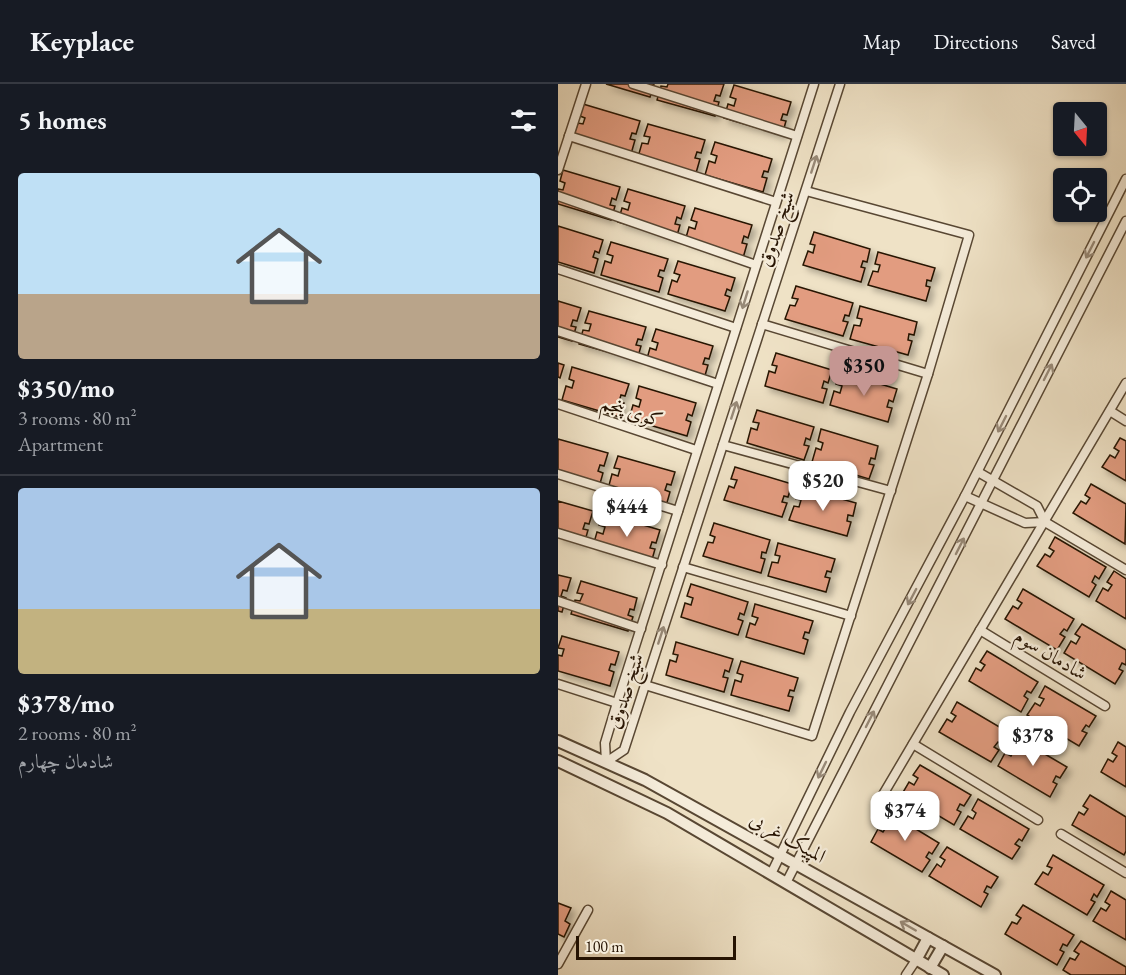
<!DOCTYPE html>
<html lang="en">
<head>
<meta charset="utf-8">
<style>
	body { margin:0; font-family:"EB Garamond",Amiri,serif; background:#20242c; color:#f1f3f6; height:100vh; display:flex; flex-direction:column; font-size:22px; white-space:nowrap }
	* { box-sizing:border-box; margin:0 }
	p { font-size:20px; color:#9ea1a6 }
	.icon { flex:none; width:33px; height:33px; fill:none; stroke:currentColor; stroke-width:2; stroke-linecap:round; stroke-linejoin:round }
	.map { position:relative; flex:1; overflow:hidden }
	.sheet { display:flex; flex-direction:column; background:#171b24; width:558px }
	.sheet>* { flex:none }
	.needle { width:39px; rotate:162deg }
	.tools { position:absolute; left:495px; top:18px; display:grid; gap:12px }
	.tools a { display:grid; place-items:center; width:54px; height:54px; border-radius:6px; background:#171b24; box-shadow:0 2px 4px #0004; font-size:30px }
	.scale { position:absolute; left:18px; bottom:15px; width:160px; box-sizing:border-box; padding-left:6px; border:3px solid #261302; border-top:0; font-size:16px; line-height:21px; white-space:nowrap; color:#261302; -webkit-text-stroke:4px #f5ecda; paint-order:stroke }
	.price { position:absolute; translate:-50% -51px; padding:0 14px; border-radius:12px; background:#fff; color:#222; font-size:20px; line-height:39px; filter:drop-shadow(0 2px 3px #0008) }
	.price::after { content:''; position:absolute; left:50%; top:36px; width:18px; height:14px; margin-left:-9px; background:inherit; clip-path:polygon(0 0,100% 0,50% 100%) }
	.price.active { background:#c59692; color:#111 }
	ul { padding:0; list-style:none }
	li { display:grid; align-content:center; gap:12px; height:318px; padding:0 18px }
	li+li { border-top:2px solid #363941 }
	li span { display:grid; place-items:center; height:186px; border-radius:6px; color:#555 }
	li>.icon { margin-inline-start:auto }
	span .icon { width:108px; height:108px; fill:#fffc; stroke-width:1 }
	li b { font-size:26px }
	h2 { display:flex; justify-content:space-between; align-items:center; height:72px; padding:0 18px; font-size:26px }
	header { display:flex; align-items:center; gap:36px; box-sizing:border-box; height:84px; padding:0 30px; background:#171b24; border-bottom:2px solid #363941 }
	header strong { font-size:28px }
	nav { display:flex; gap:33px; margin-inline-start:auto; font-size:21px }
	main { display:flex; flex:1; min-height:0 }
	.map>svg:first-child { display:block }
	.building { fill:#e29c80; stroke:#261302; stroke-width:1.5; filter:url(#shadow) }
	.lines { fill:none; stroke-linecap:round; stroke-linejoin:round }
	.minor-casing { stroke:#584733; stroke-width:11 }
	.tertiary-casing { stroke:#584733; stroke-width:14 }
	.minor { stroke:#f5ecda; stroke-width:8 }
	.tertiary { stroke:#f5ecda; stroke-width:10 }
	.oneway { stroke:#988a79 }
	.labels { text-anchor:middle; stroke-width:4.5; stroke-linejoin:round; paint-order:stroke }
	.street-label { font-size:20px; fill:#261302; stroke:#f5ecda }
</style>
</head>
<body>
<header>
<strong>Keyplace</strong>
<nav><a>Map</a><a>Directions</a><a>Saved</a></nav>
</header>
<main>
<section class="sheet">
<h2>5 homes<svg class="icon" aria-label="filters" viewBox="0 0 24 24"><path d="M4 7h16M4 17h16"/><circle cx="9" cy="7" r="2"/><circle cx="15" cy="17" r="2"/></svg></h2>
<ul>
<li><span style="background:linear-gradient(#bfe0f5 65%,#b9a48a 0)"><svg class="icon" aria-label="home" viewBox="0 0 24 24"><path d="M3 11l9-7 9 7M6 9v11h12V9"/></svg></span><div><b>$350/mo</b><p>3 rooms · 80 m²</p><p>Apartment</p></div></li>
<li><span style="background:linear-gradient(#a9c7e8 65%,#c2b280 0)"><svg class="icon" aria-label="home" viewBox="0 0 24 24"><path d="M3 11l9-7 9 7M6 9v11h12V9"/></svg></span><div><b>$378/mo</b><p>2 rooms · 80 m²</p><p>شادمان چهارم</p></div></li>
</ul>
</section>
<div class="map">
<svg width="568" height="891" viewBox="0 0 568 891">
	<defs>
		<filter id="shadow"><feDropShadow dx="4.5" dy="4.5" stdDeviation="3" flood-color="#0004"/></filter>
	</defs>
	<rect width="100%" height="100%" fill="#efe2c6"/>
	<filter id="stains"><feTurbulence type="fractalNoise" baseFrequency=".00333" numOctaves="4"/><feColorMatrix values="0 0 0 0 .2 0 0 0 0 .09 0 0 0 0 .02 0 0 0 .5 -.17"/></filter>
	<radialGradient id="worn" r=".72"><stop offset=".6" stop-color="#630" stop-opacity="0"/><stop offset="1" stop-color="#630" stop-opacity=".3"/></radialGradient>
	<g class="building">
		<path d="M48 0H96L92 13Z"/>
		<path d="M110 0H166L162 12 158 11 156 17 161 18 157 32 99 16 103 2 109 3Z"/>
		<path d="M176 1 233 18 229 31 225 30 223 36 228 37 224 51 166 34 170 20 176 22 178 15 172 13Z"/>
		<path d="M25 20 82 37 78 50 74 49 72 55 77 56 73 70 15 53 20 39 25 40 27 34 22 32Z"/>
		<path d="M90 40 147 56 143 69 139 68 137 74 142 75 138 89 80 73 84 59 90 60 92 53 86 52Z"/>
		<path d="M157 58 214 75 210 88 206 87 204 93 209 94 205 108 147 91 151 77 157 79 159 72 153 70Z"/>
		<path d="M5 86 62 103 58 116 54 114 52 121 57 122 53 136 0 120V105L5 106 7 99 2 97Z"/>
		<path d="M70 105 127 122 123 135 119 133 117 140 122 141 118 155 60 138 64 124 70 126 72 119 66 117Z"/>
		<path d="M137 124 194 141 190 154 186 152 184 159 189 160 185 174 127 157 131 143 137 145 139 138 133 136Z"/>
		<path d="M0 142 45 156 41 169 37 167 35 173 40 175 36 189 0 178Z"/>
		<path d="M256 148 312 165 309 178 305 177 303 183 307 184 303 198 245 181 250 167 255 169 257 161 252 160Z"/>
		<path d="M53 158 110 175 106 187 102 186 100 192 105 194 101 208 43 191 47 177 53 179 55 172 49 170Z"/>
		<path d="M320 168 377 184 373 197 369 196 368 202 372 203 368 217 310 201 315 187 320 188 322 181 317 180Z"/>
		<path d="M120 177 177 194 173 207 169 205 167 211 172 213 167 227 110 210 114 196 119 198 122 191 116 189Z"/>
		<path d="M238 202 295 219 291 232 287 231 285 237 290 238 285 252 227 235 232 221 237 222 240 215 234 214Z"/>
		<path d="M0 217 23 224 19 237 15 236 13 242 18 243 14 257 0 253Z"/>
		<path d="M302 222 359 238 356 251 351 250 350 256 354 257 350 271 292 255 296 241 302 242 304 235 299 234Z"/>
		<path d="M31 227 88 243 84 256 80 255 78 261 83 262 79 276 21 260 25 246 31 247 33 240 27 239Z"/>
		<path d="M98 245 155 262 151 275 147 274 145 280 150 281 146 295 88 278 92 264 98 266 100 259 94 257Z"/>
		<path d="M218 269 274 286 270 299 266 297 264 304 269 305 265 319 207 302 211 287 217 289 219 282 214 281Z"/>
		<path d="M0 279 6 281 2 294 0 293Z"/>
		<path d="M14 283 71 300 67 312 63 311 61 318 66 319 62 333 4 316 8 302 14 304 16 297 11 295Z"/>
		<path d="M282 288 339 305 335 318 331 316 329 323 334 324 330 338 272 321 276 307 282 309 284 302 278 300Z"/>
		<path d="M81 302 138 319 134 332 130 330 128 336 133 338 129 352 71 335 75 321 81 323 83 316 78 314Z"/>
		<path d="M199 326 256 343 252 356 248 354 246 361 251 362 246 376 189 359 193 344 199 346 201 339 195 338Z"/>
		<path d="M263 345 320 362 317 375 313 374 311 380 316 381 311 395 254 378 258 364 263 366 265 359 260 357Z"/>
		<path d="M562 354 568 357V397L544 383 552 371 557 374 561 367 556 364Z"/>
		<path d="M0 355 50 369 46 382 42 381 40 387 45 389 41 403 0 391Z"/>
		<path d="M60 372 117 388 113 401 109 400 107 406 112 408 108 422 50 405 54 390 60 392 62 385 56 384Z"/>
		<path d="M177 383 234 400 230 413 226 412 224 418 229 419 224 433 166 416 171 402 176 404 179 396 173 395Z"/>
		<path d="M533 400 568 420 567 460 515 429 523 417 528 420 532 414 527 411Z"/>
		<path d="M241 403 298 419 295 432 290 431 289 437 293 438 289 452 231 436 236 422 241 423 243 416 238 415Z"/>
		<path d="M0 417 35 427 31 440 27 439 25 445 30 446 26 460 0 453Z"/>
		<path d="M45 429 102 446 98 459 94 458 92 464 97 465 93 479 35 462 39 448 45 450 47 443 41 441Z"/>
		<path d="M156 439 212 456 208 469 204 468 203 474 207 475 203 489 145 472 150 458 155 459 157 453 152 451Z"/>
		<path d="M497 453 548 483 541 495 537 492 534 498 538 501 531 513 479 482 487 470 492 473 496 467 491 464Z"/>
		<path d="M220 459 277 475 273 488 269 487 267 493 272 494 268 508 210 492 214 478 220 479 222 472 217 471Z"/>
		<path d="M556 487 568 495V535L538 517 545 504 550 507 554 501 549 498Z"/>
		<path d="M0 491 13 494 9 507 5 506 3 512 8 514 4 528 0 527Z"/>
		<path d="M23 497 79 514 76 526 72 525 70 531 75 533 70 547 13 530 17 516 22 517 25 510 19 509Z"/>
		<path d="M133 500 190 518 186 531 182 529 180 535 185 537 180 551 123 533 127 519 133 521 135 514 129 512Z"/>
		<path d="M465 505 516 535 509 547 506 545 502 550 507 553 499 566 447 535 455 522 460 525 464 519 459 516Z"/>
		<path d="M197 520 255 537 251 549 247 548 245 554 250 556 246 570 188 553 192 539 197 541 200 534 194 532Z"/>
		<path d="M524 540 568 566V581L564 579 561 585 565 587 557 600 506 569 513 557 518 560 522 553 517 550Z"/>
		<path d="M4 552 61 568 57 581 53 580 51 586 56 588 52 602 0 587V571L4 572 6 565 0 564Z"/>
		<path d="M118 558 175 575 171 588 167 586 165 593 170 594 166 608 108 591 112 576 118 578 120 571 115 570Z"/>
		<path d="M429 567 480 598 473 609 469 607 466 612 470 615 463 628 411 597 418 584 423 587 427 581 422 578Z"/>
		<path d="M183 577 240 594 236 607 232 606 230 612 235 613 231 627 173 611 177 596 183 598 185 591 179 589Z"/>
		<path d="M487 602 538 632 531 643 528 641 524 647 529 649 521 662 469 631 477 619 482 622 486 615 481 613Z"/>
		<path d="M399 618 450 648 443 660 440 658 436 663 441 666 433 678 381 648 389 635 394 638 398 632 393 629Z"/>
		<path d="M458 653 509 683 502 694 498 692 495 698 499 700 492 713 440 682 447 669 453 672 456 666 451 663Z"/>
		<path d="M560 658 568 663V703L543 688 550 675 555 678 559 672 554 669Z"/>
		<path d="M362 681 413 711 406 722 402 720 399 726 403 728 396 741 344 710 351 698 356 701 360 694 355 691Z"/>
		<path d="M532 711 568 733V767L566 771 514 741 521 728 526 731 530 725 525 722Z"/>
		<path d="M420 715 471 745 464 757 461 755 457 760 462 763 454 775 402 745 410 732 415 735 418 729 414 726Z"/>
		<path d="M330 728 381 759 374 770 371 768 368 773 372 776 364 788 313 758 320 745 325 748 329 742 324 739Z"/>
		<path d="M389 763 440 793 433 804 429 802 426 808 430 810 423 823 371 792 379 780 383 783 387 776 382 773Z"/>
		<path d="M495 771 546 801 539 813 536 810 533 816 537 818 529 831 477 800 485 788 490 791 494 784 489 782Z"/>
		<path d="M553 807 568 816V856L535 837 543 824 548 827 552 821 547 818Z"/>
		<path d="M0 819 13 824 7 837 12 840 6 853 0 850Z"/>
		<path d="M465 821 516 851 509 862 505 860 502 866 506 868 499 881 447 850 454 838 459 840 463 834 458 831Z"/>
		<path d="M523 857 568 883V891H513L505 886 512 874 517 876 521 870 516 867Z"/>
	</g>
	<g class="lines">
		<g class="minor-casing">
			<g id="minor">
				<path d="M75 0 239 52"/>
				<path d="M11 52 218 118"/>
				<path d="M0 86 28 0"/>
				<path d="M0 112 198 181"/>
				<path d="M0 185 178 244"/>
				<path d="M204 240 370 290"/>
				<path d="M0 247 160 300"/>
				<path d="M0 320 138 366"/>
				<path d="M552 327 568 337"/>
				<path d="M165 361 333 407"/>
				<path d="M420 388 479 422 487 438"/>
				<path d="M0 390 120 427"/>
				<path d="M407 412 467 439 487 438"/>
				<path d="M487 438 568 486"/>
				<path d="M0 449 104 481"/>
				<path d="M125 483 293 532"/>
				<path d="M0 517 83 545"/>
				<path d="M422 546 547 622"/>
				<path d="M0 600 59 619"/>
				<path d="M87 601 254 652 370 290 411 151 248 107"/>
				<path d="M355 660 480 736"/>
				<path d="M48 678 66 666 282 0"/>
				<path d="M48 678 47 659 59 619 256 0"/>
				<path d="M323 714 568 299"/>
				<path d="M503 750 568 789"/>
				<path d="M213 790 292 628 407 412 568 95"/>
				<path d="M228 799 568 137"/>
				<path d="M0 880 30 826"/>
				<path d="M348 891 358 876"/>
			</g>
		</g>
		<g class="tertiary-casing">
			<g id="tertiary">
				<path d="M0 657 87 696 437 891"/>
				<path d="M0 677 109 729 385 891"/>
				<path d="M358 876 370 854"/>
				<path d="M372 884 385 862"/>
			</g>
		</g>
		<use href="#minor" class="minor"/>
		<use href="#tertiary" class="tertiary"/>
	</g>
	<defs><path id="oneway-shaft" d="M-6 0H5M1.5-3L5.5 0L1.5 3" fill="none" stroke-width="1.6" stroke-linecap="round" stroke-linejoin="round" transform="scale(1.5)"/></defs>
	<g class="oneway">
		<use href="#oneway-shaft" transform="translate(256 80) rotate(-72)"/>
		<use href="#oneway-shaft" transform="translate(532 166) rotate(117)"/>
		<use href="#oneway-shaft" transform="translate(187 216) rotate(107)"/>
		<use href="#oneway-shaft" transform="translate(490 288) rotate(-63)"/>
		<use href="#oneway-shaft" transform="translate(176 326) rotate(-72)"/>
		<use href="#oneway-shaft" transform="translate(444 340) rotate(117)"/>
		<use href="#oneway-shaft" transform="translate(402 462) rotate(-63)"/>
		<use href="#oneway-shaft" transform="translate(354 513) rotate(118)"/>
		<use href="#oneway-shaft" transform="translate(103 551) rotate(-72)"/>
		<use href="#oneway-shaft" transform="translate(312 635) rotate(-63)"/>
		<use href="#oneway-shaft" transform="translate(264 686) rotate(116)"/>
		<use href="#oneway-shaft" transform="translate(350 842) rotate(-150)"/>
	</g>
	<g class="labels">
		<g class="street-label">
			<text transform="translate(218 145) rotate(-72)" y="7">شیخ صدوق</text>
			<text transform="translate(74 327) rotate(18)" y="7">کوی پنجم</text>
			<text transform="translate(493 570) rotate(31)" y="7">شادمان سوم</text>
			<text transform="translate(67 607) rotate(-72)" y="7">شیخ صدوق</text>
			<text transform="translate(230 753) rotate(29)" y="7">المپیک غربی</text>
		</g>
	</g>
	<rect width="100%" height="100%" filter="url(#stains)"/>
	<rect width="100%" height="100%" fill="url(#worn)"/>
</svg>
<div class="tools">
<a><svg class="needle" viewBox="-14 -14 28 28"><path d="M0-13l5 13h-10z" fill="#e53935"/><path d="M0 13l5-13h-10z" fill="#9ea1a6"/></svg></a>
<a><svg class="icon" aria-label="locate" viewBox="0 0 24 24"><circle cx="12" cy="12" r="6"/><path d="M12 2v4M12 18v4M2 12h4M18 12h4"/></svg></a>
</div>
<div class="scale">100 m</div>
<b class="price active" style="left:306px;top:313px">$350</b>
<b class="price" style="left:265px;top:428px">$520</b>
<b class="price" style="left:69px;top:454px">$444</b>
<b class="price" style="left:475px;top:683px">$378</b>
<b class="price" style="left:347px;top:758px">$374</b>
</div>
</main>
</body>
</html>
